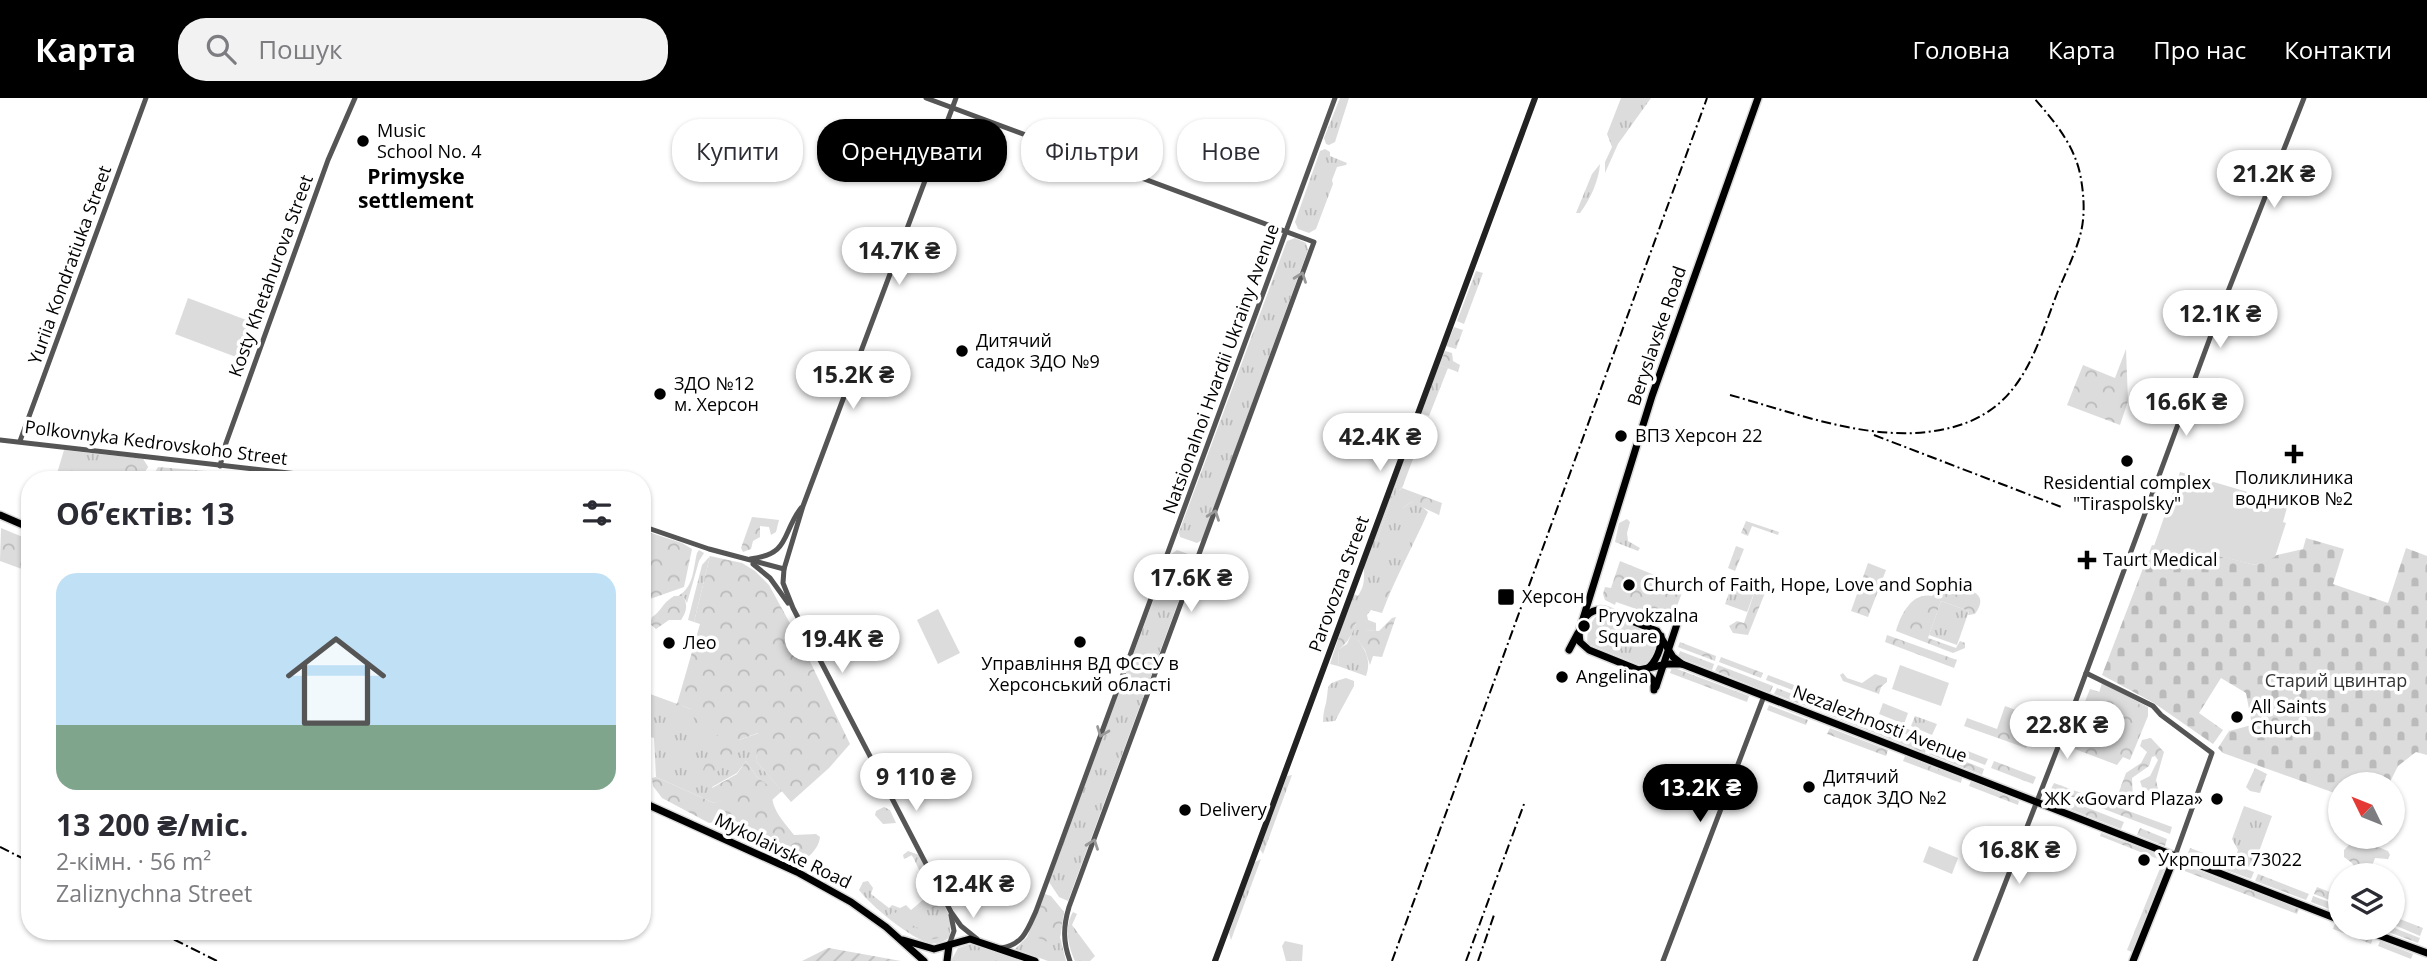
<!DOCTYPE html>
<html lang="uk">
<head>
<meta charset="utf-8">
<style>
	body { margin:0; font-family:"Open Sans",sans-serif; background:#f2f2f3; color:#2b2b33; height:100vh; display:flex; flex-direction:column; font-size:26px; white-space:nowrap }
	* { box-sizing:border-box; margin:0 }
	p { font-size:23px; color:#7c7c81 }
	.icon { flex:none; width:38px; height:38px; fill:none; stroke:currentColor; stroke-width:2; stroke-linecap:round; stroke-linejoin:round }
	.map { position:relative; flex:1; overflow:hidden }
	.details { position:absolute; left:21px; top:373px; width:630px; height:469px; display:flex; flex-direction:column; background:#fff; border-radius:28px; box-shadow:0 2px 5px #0004 }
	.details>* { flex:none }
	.guide { position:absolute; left:672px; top:21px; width:665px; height:63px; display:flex; gap:14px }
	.needle { width:46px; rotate:313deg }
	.tools { position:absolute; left:2328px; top:674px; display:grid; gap:14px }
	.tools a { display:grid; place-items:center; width:77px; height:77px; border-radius:50%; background:#fff; box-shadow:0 2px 5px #0004; font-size:35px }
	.price { position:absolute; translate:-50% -60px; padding:0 16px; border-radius:24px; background:#fff; color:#222; font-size:23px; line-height:46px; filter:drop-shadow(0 2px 4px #0008) }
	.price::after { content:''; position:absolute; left:50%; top:42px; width:21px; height:16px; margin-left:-10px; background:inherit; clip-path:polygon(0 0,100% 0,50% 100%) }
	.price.active { background:#000; color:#fff }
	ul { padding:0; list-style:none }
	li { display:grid; align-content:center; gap:14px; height:371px; padding:0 35px }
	li span { display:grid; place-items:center; height:217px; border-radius:21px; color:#555 }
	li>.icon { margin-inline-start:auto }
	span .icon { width:126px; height:126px; fill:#fffc; stroke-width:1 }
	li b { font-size:30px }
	h2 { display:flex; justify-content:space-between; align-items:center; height:84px; padding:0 35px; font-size:30px }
	.chip { padding:0 24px; border-radius:28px; background:#fff; box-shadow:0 2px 5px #0004; font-size:24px; line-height:63px }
	.chip.active { background:#000; color:#fff }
	header { display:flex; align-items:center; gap:42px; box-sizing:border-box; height:98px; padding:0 35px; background:#000; color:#fff }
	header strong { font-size:33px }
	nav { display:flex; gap:38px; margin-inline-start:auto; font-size:24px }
	.search { width:490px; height:63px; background:#f2f2f3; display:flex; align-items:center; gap:18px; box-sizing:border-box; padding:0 24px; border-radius:28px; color:#7c7c81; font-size:26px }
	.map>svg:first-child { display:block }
	.grass { fill:url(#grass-tufts) }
	.forest { fill:url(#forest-crowns) }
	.cemetery { fill:url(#cemetery-stones) }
	.garden { fill:url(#garden-furrows) }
	.pitch { fill:#dcdcdc }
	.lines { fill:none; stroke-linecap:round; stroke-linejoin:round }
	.primary-casing { stroke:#dbdbdb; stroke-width:10 }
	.tertiary { stroke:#555; stroke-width:5 }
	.secondary { stroke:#222; stroke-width:6 }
	.primary { stroke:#000; stroke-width:7 }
	.rail { stroke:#000; stroke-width:2; stroke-dasharray:10 3.5 2 3.5; stroke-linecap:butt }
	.oneway { stroke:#999 }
	.poi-dot { fill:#000; stroke:#fff; stroke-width:2.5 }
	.labels { text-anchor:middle; stroke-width:7; stroke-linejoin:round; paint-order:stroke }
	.poi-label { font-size:18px; fill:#000; stroke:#fff; text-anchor:start }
	.street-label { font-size:18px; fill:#000; stroke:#fff }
	.park-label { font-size:18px; fill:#333; stroke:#fff }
	.quarter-label { font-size:21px; font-weight:bold; fill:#000; stroke:#fff }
</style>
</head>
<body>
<header>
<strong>Карта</strong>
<div class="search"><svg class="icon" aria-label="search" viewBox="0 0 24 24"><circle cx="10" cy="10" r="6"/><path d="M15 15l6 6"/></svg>Пошук</div>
<nav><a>Головна</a><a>Карта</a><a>Про нас</a><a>Контакти</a></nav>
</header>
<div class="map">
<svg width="2427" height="863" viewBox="0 0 2427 863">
	<defs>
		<pattern id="grass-tufts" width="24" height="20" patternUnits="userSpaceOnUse" patternTransform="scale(1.75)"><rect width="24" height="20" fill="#dcdcdc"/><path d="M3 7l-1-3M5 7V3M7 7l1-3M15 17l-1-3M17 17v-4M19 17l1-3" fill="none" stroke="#bbb"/></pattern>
		<pattern id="forest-crowns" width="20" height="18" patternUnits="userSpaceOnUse" patternTransform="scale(1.75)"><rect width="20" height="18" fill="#dcdcdc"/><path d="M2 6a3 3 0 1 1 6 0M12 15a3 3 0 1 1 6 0" fill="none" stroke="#bbb"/></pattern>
		<pattern id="cemetery-stones" width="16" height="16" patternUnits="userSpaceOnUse" patternTransform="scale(1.75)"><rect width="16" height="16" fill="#dcdcdc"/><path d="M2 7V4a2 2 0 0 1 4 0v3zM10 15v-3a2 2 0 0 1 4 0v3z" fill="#bbb"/></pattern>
		<pattern id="garden-furrows" width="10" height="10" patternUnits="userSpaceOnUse" patternTransform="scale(1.75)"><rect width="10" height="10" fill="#dcdcdc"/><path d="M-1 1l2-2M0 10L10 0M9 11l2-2" fill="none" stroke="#bbb"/></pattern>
	</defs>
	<rect width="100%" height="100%" fill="#fff"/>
	<g class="grass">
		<path d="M1340 0H1349L1335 44 1329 47 1326 46 1324 40Z"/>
		<path d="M1621 0H1651L1618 46 1605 75V64L1612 49 1607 36Z"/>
		<path d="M1325 51 1330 54V58L1347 65 1346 67 1337 69 1332 82 1333 86 1316 131 1309 135 1298 131 1295 124 1320 53Z"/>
		<path d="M1600 66C1599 82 1590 102 1580 115H1576L1592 76Z"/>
		<path d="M1295 140 1306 145 1308 152 1202 442 1197 445 1180 439 1179 434 1287 143Z"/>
		<path d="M1476 173 1483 175 1464 226 1457 223Z"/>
		<path d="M1439 267 1448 270 1429 318 1421 315Z"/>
		<path d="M64 352 143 361 148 369 140 381 55 382Z"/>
		<path d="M1397 384 1402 390 1399 392 1403 410 1411 404 1419 406 1428 414C1413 448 1395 480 1382 515L1371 512 1367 517 1368 522 1376 525V533L1367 532 1358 542C1367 554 1371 564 1366 578L1338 568 1339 551 1347 546 1356 526 1347 513 1354 496 1358 498C1365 487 1364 482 1364 470 1364 462 1371 450 1374 442L1377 443Z"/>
		<path d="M1627 421 1630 424 1627 435 1628 443 1640 450 1638 453 1615 444 1619 425Z"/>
		<path d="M699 452 704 455 699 463 687 505 683 498H678C694 489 693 471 697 455Z"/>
		<path d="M1177 452 1191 457 1193 464 1068 803 1059 799 1049 784 1170 457Z"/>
		<path d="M710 458 694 524 688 522 702 467Z"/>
		<path d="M1735 479 1757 487 1747 514 1725 506Z"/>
		<path d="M1941 503 1969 513 1957 547 1929 537Z"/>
		<path d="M1600 515 1655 535 1659 542 1652 563 1642 568 1588 546C1585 537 1591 521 1600 515Z"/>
		<path d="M1346 580 1354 583V588L1335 623 1323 624C1323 617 1324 612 1326 605 1330 586 1323 587 1346 580Z"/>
		<path d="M2102 585 2148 609 2099 595Z"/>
		<path d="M642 593 691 611 720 634 701 679 739 642 759 635 756 663 782 693 772 702V691L757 679 746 663 737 675 712 689 722 702 714 705 656 679 654 640 642 637Z"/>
		<path d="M1883 605 1908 615 1904 626 1879 616Z"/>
		<path d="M1915 618 1937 626 1932 637 1911 628Z"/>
		<path d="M1292 677 1263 756 1259 750 1287 678Z"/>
		<path d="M2244 708 2272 718 2253 770 2234 763 2238 752 2232 741Z"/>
		<path d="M884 709 890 712 896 725 883 726 875 717 876 713Z"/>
		<path d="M908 753 919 757 951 821 950 839C944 844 938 846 930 845 911 841 870 807 859 792L863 784 868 783 873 790 871 796 889 810 892 807 900 810 906 807 911 812 923 802 919 797 922 792 920 782 923 780 912 757 904 761 903 757Z"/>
		<path d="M1261 761 1231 842 1229 835 1253 765Z"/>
		<path d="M2161 768 2165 769 2132 854 2127 852Z"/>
		<path d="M1045 796 1051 798 1064 814 1060 839 1066 863H1048L1015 851 1027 839Z"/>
		<path d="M1073 814 1077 816 1072 827 1095 858 1090 863H1075C1068 848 1064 828 1073 814Z"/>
		<path d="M1285 843 1303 847 1302 863H1286L1282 848Z"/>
		<path d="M974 845 1022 863H951L958 850Z"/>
	</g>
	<g class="forest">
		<path d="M1454 229 1463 232 1456 251 1446 248Z"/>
		<path d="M2126 251 2128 303 2120 327 2067 307 2083 267 2115 280Z"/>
		<path d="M1445 253 1452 255 1453 263 1460 267 1458 274 1439 267Z"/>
		<path d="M1416 329 1424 332 1402 390 1442 405 1439 417 1411 404 1403 410 1399 407 1395 396 1402 390 1397 385 1377 443 1374 442Z"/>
		<path d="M114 358 143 361 148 369 140 381 101 382Z"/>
		<path d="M158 369 257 377 256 381H151Z"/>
		<path d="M752 419 779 422 776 434 771 437 769 429 760 428V439L753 443 751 451 743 454 741 450Z"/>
		<path d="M1746 423 1779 434 1778 437 1752 428 1748 438 1741 435Z"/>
		<path d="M1 430 30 442V474L0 463Z"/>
		<path d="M642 432 682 445 692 451 684 489 650 501 642 499Z"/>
		<path d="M1736 448 1744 451 1735 473 1728 470Z"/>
		<path d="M710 458 742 465 755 473 769 487 804 551 850 646 829 670 791 704 756 663 758 635 739 642 738 655 708 682 700 679 719 634 696 627 691 611 677 606 700 526 694 524Z"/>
		<path d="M1620 463 1684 489 1672 522 1665 524 1639 516V512L1616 504 1615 507 1605 502 1603 496 1605 489 1611 490Z"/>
		<path d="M1868 465 1886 472 1868 519 1851 513Z"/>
		<path d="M1389 476 1394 478 1395 481 1385 505 1371 501 1381 480Z"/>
		<path d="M1948 486C1965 491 1992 493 1975 516L1968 517 1969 513 1941 503 1928 540 1956 550 1960 543 1965 545V550L1953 555 1896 533C1901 516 1912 494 1932 498L1935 495 1942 497Z"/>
		<path d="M1757 487 1767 490 1748 537 1733 535 1729 528 1737 523 1744 525Z"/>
		<path d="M674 498H683C688 507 687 513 681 522H669L656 531 650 526 652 519C662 513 661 506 674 498Z"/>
		<path d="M1347 513 1357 514C1358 527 1349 545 1339 551L1338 568 1330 566Z"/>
		<path d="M1396 519 1382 559 1373 558 1370 567 1365 552 1358 542 1359 538 1367 532 1379 533 1392 520Z"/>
		<path d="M1887 537 1957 562 1954 570 1885 544Z"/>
		<path d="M1680 544 1716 558 1715 563 1678 549Z"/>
		<path d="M1680 553 1714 566 1712 572 1678 559Z"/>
		<path d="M1721 559 1763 575 1761 580 1719 564Z"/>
		<path d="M1718 567 1773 588 1770 595 1715 573Z"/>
		<path d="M1672 569 1749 598 1747 604 1670 575Z"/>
		<path d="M1843 575 1847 580 1862 585 1875 576 1887 580V584L1881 589 1879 596 1843 583 1840 577Z"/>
		<path d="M1768 577 1820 597 1818 602 1766 582Z"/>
		<path d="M1777 590 1816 605 1814 611 1774 596Z"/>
		<path d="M2090 591 2148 609V618L2130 662 2123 659 2117 667 2067 648Z"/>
		<path d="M1828 600 1931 640 1929 645 1825 606Z"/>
		<path d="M1769 607 1808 622 1806 627 1767 612Z"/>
		<path d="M1822 607 1927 649 1925 655 1819 613Z"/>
		<path d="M2005 608 2037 620 2026 650 1964 628 1967 620 1997 631Z"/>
		<path d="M1830 630 1888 652 1886 658 1827 636Z"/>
		<path d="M1935 640 1988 661 1985 667 1933 647Z"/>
		<path d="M2151 640 2164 654 2156 682 2158 691 2177 699 2164 702 2142 689 2140 683 2150 678 2158 662 2155 658 2152 659 2149 668 2132 680 2133 701 2123 711 2172 729 2170 736 2051 691 2054 685 2114 707 2126 675 2141 665 2147 654 2140 648 2142 642Z"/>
		<path d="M1932 650 1984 671 1982 677 1929 656Z"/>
		<path d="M1905 658 1962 680 1961 685 1903 663Z"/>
		<path d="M746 663 757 679 773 691C768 708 784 724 794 737L816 736 820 739C819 746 817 749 813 754 797 774 776 746 761 738 746 731 743 735 734 721L709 725 662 700 653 688 652 680 656 679 714 705 721 702 712 690 737 676Z"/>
		<path d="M1994 663 2036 679 2033 686 1991 670Z"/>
		<path d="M2255 670 2267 676 2260 695 2250 693 2246 689Z"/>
		<path d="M1971 683 2019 703 2018 707 1969 688Z"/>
		<path d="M2052 696 2124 724 2121 731 2049 703Z"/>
		<path d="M2140 730 2167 741 2165 748 2137 737Z"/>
		<path d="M2101 735 2160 757 2158 761 2100 738Z"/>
		<path d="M2356 740 2388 753 2390 757 2388 761 2375 760 2371 771 2357 774 2352 765 2344 759V752Z"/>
		<path d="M2190 750 2254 774 2251 781 2187 758Z"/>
		<path d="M2184 767 2299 811 2297 816 2182 772Z"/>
		<path d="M2258 776 2309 796 2306 802 2255 783Z"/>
		<path d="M928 784 940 808 915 816 912 812 923 802V797Z"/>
		<path d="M2317 789 2340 798V806L2314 796Z"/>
		<path d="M1045 796 1064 814 1060 839 1050 845 1029 836Z"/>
		<path d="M2313 798 2340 808V815L2311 804Z"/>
		<path d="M893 813 921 833 930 832 942 814 946 820V836C925 851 905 830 889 818Z"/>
		<path d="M2392 818 2423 830 2420 838 2392 826Z"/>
		<path d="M2335 825 2340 827V830H2347L2373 840 2371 846 2333 831Z"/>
		<path d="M2392 829 2420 840 2418 845 2383 832 2384 830Z"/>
		<path d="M2380 843 2413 856 2411 861 2378 848Z"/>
	</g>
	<path class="cemetery" d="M2306 440 2344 451 2333 486 2388 505 2406 450 2427 458V657L2416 654 2398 668 2389 686H2340V697L2223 655 2218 650 2229 633 2252 627 2246 595 2221 580 2199 615 2223 632 2213 646 2154 605 2102 577 2152 447 2185 456 2188 450 2255 467 2277 457 2303 451Z"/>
	<path class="garden" d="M828 850H829L901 863H802Z"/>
	<g class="pitch">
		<path d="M188 200 249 223 236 259 175 236Z"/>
		<path d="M2180 374 2288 406 2283 424 2286 425 2275 459 2255 467 2218 458 2217 461 2211 459V456L2188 450 2186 457 2154 448Z"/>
		<path d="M938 511 960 555 938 566 917 522Z"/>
		<path d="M1900 567 1949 585 1941 608 1892 591Z"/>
		<path d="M1929 748 1958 760 1952 776 1923 764Z"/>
	</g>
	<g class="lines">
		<g class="primary-casing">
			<g id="primary">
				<path d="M0 417 30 430"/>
				<path d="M1582 524 1652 298 1758 0"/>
				<path d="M1569 552 1578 535"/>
				<path d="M1647 571C1656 564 1662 550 1661 538"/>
				<path d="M1639 572 1667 566H1682L2340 822"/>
				<path d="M1656 589 1677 526"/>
				<path d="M1654 592V583L1646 575 1589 552 1580 544 1579 535C1581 522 1589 510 1604 512L1657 533 1673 559 1682 566"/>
				<path d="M642 704 797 774 851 804 886 829 924 863"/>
				<path d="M2359 830 2427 855"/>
				<path d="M903 842 934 851 970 841 1035 863"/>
				<path d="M947 863 949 847"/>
				<path d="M2133 863 2175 758"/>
			</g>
		</g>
		<g class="tertiary">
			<path d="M926 0 1314 144 1069 809C1063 829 1063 844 1070 863"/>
			<path d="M956 0 803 408 784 471 783 485 793 510 951 814 961 828 977 841"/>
			<path d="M0 342 350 382"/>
			<path d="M20 343 146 0"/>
			<path d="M220 368 226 345 328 62 355 0"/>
			<path d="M642 428 709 451 784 471"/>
			<path d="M750 461C791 456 781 436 801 410"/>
			<path d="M753 466 770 480 788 505"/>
			<path d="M2086 575 2153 608 2161 617 2212 655 2175 758"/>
			<path d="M949 847 954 833 951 817"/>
			<path d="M1001 850C1023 847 1028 831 1036 813L1335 0"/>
			<path d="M1663 863 1764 598"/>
			<path d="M1975 863 2072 613 2214 229 2304 0"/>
		</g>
		<path class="secondary" d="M1215 863 1535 0"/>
		<use href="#primary" class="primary"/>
		<g class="rail">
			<path d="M1730 297C1803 317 1888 352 1963 326 1981 320 1999 308 2011 293 2034 266 2045 226 2058 193 2066 174 2076 154 2081 134 2085 117 2084 98 2081 81 2076 49 2055 24 2034 0"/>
			<path d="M1874 337 2064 410"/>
			<path d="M0 749 30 764"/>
			<path d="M157 833 217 863"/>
			<path d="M1392 863 1707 0"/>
			<path d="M1466 863 1524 706"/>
			<path d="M1478 863 1494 817"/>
		</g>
	</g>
	<defs><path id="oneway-chevron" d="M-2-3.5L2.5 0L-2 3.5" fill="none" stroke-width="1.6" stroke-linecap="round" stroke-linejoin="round" transform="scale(1.75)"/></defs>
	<g class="oneway">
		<use href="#oneway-chevron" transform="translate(1301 179) rotate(-70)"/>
		<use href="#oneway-chevron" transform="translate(1214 417) rotate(-70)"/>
		<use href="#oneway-chevron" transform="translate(1102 634) rotate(111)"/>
		<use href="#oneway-chevron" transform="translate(1093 746) rotate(-70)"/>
	</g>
	<g class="poi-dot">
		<circle cx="363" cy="43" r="7"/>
		<circle cx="962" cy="253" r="7"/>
		<circle cx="660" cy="296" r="7"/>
		<circle cx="1621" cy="338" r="7"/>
		<path d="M2290.5 345.5h7v7h7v7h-7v7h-7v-7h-7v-7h7z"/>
		<circle cx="2127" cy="363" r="7"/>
		<path d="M2083.5 451.5h7v7h7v7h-7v7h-7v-7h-7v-7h7z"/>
		<circle cx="1629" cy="487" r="7"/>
		<rect x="1497" y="490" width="18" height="18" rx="3.5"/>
		<circle cx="1584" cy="528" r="7"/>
		<circle cx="1080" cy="544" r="7"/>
		<circle cx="669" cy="545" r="7"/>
		<circle cx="1562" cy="579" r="7"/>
		<circle cx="2237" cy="619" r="7"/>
		<circle cx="1809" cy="689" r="7"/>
		<circle cx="2217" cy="701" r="7"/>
		<circle cx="1185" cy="712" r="7"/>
		<circle cx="2144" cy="762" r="7"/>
	</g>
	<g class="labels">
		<g class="poi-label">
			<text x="377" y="39">Music<tspan x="377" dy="21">School No. 4</tspan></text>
			<text x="976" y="249">Дитячий<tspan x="976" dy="21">садок ЗДО №9</tspan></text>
			<text x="674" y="292">ЗДО №12<tspan x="674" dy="21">м. Херсон</tspan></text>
			<text x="1635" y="344">ВПЗ Херсон 22</text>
			<text x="2294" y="386" text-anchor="middle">Поликлиника<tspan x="2294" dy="21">водников №2</tspan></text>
			<text x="2127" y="391" text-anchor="middle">Residential complex<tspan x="2127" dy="21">"Tiraspolsky"</tspan></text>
			<text x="2103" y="468">Taurt Medical</text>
			<text x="1643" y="493">Church of Faith, Hope, Love and Sophia</text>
			<text x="1522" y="505">Херсон</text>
			<text x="1598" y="524">Pryvokzalna<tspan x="1598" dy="21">Square</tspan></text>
			<text x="683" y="551">Лео</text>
			<text x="1080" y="572" text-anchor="middle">Управління ВД ФССУ в<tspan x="1080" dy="21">Херсонський області</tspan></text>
			<text x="1576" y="585">Angelina</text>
			<text x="2251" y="615">All Saints<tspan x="2251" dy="21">Church</tspan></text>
			<text x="1823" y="685">Дитячий<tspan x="1823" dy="21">садок ЗДО №2</tspan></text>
			<text x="2203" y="707" text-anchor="end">ЖК «Govard Plaza»</text>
			<text x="1199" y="718">Delivery</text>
			<text x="2158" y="768">Укрпошта 73022</text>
		</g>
		<g class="street-label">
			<text transform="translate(70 167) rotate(-70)" y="6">Yuriia Kondratiuka Street</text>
			<text transform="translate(271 178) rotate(-70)" y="6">Kosty Khetahurova Street</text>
			<text transform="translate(1657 238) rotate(-71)" y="6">Beryslavske Road</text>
			<text transform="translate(1221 271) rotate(-70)" y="6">Natsionalnoi Hvardii Ukrainy Avenue</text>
			<text transform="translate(156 345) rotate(7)" y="6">Polkovnyka Kedrovskoho Street</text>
			<text transform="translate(1339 486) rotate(-70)" y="6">Parovozna Street</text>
			<text transform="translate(1880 626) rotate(21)" y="6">Nezalezhnosti Avenue</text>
			<text transform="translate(783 753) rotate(26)" y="6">Mykolaivske Road</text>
		</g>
		<g class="park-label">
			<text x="2336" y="589">Старий цвинтар</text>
		</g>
		<g class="quarter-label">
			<text x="416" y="86">Primyske<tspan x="416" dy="24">settlement</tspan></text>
		</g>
	</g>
</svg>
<div class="tools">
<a><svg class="needle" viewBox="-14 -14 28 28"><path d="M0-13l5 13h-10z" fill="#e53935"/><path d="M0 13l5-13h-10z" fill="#7c7c81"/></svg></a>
<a><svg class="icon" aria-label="layers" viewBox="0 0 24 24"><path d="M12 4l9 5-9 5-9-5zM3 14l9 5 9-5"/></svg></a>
</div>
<b class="price" style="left:2274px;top:112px">21.2K ₴</b>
<b class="price" style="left:899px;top:189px">14.7K ₴</b>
<b class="price" style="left:2220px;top:252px">12.1K ₴</b>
<b class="price" style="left:853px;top:313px">15.2K ₴</b>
<b class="price" style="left:2186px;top:340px">16.6K ₴</b>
<b class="price" style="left:1380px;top:375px">42.4K ₴</b>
<b class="price" style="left:1191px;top:516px">17.6K ₴</b>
<b class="price" style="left:842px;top:577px">19.4K ₴</b>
<b class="price" style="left:2067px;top:663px">22.8K ₴</b>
<b class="price" style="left:916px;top:715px">9 110 ₴</b>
<b class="price active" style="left:1700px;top:726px">13.2K ₴</b>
<b class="price" style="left:2019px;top:788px">16.8K ₴</b>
<b class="price" style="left:973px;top:822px">12.4K ₴</b>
<div class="guide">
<a class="chip">Купити</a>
<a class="chip active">Орендувати</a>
<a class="chip">Фільтри</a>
<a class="chip">Нове</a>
</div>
<section class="details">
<h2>Об’єктів: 13<svg class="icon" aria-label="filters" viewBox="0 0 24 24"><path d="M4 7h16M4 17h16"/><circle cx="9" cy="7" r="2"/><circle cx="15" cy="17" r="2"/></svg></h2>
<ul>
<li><span style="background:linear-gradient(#bfe0f5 70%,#7fa58c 0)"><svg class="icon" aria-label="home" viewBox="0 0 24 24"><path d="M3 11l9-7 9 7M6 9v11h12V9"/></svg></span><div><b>13 200 ₴/міс.</b><p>2-кімн. · 56 m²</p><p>Zaliznychna Street</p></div></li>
</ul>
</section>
</div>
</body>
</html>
